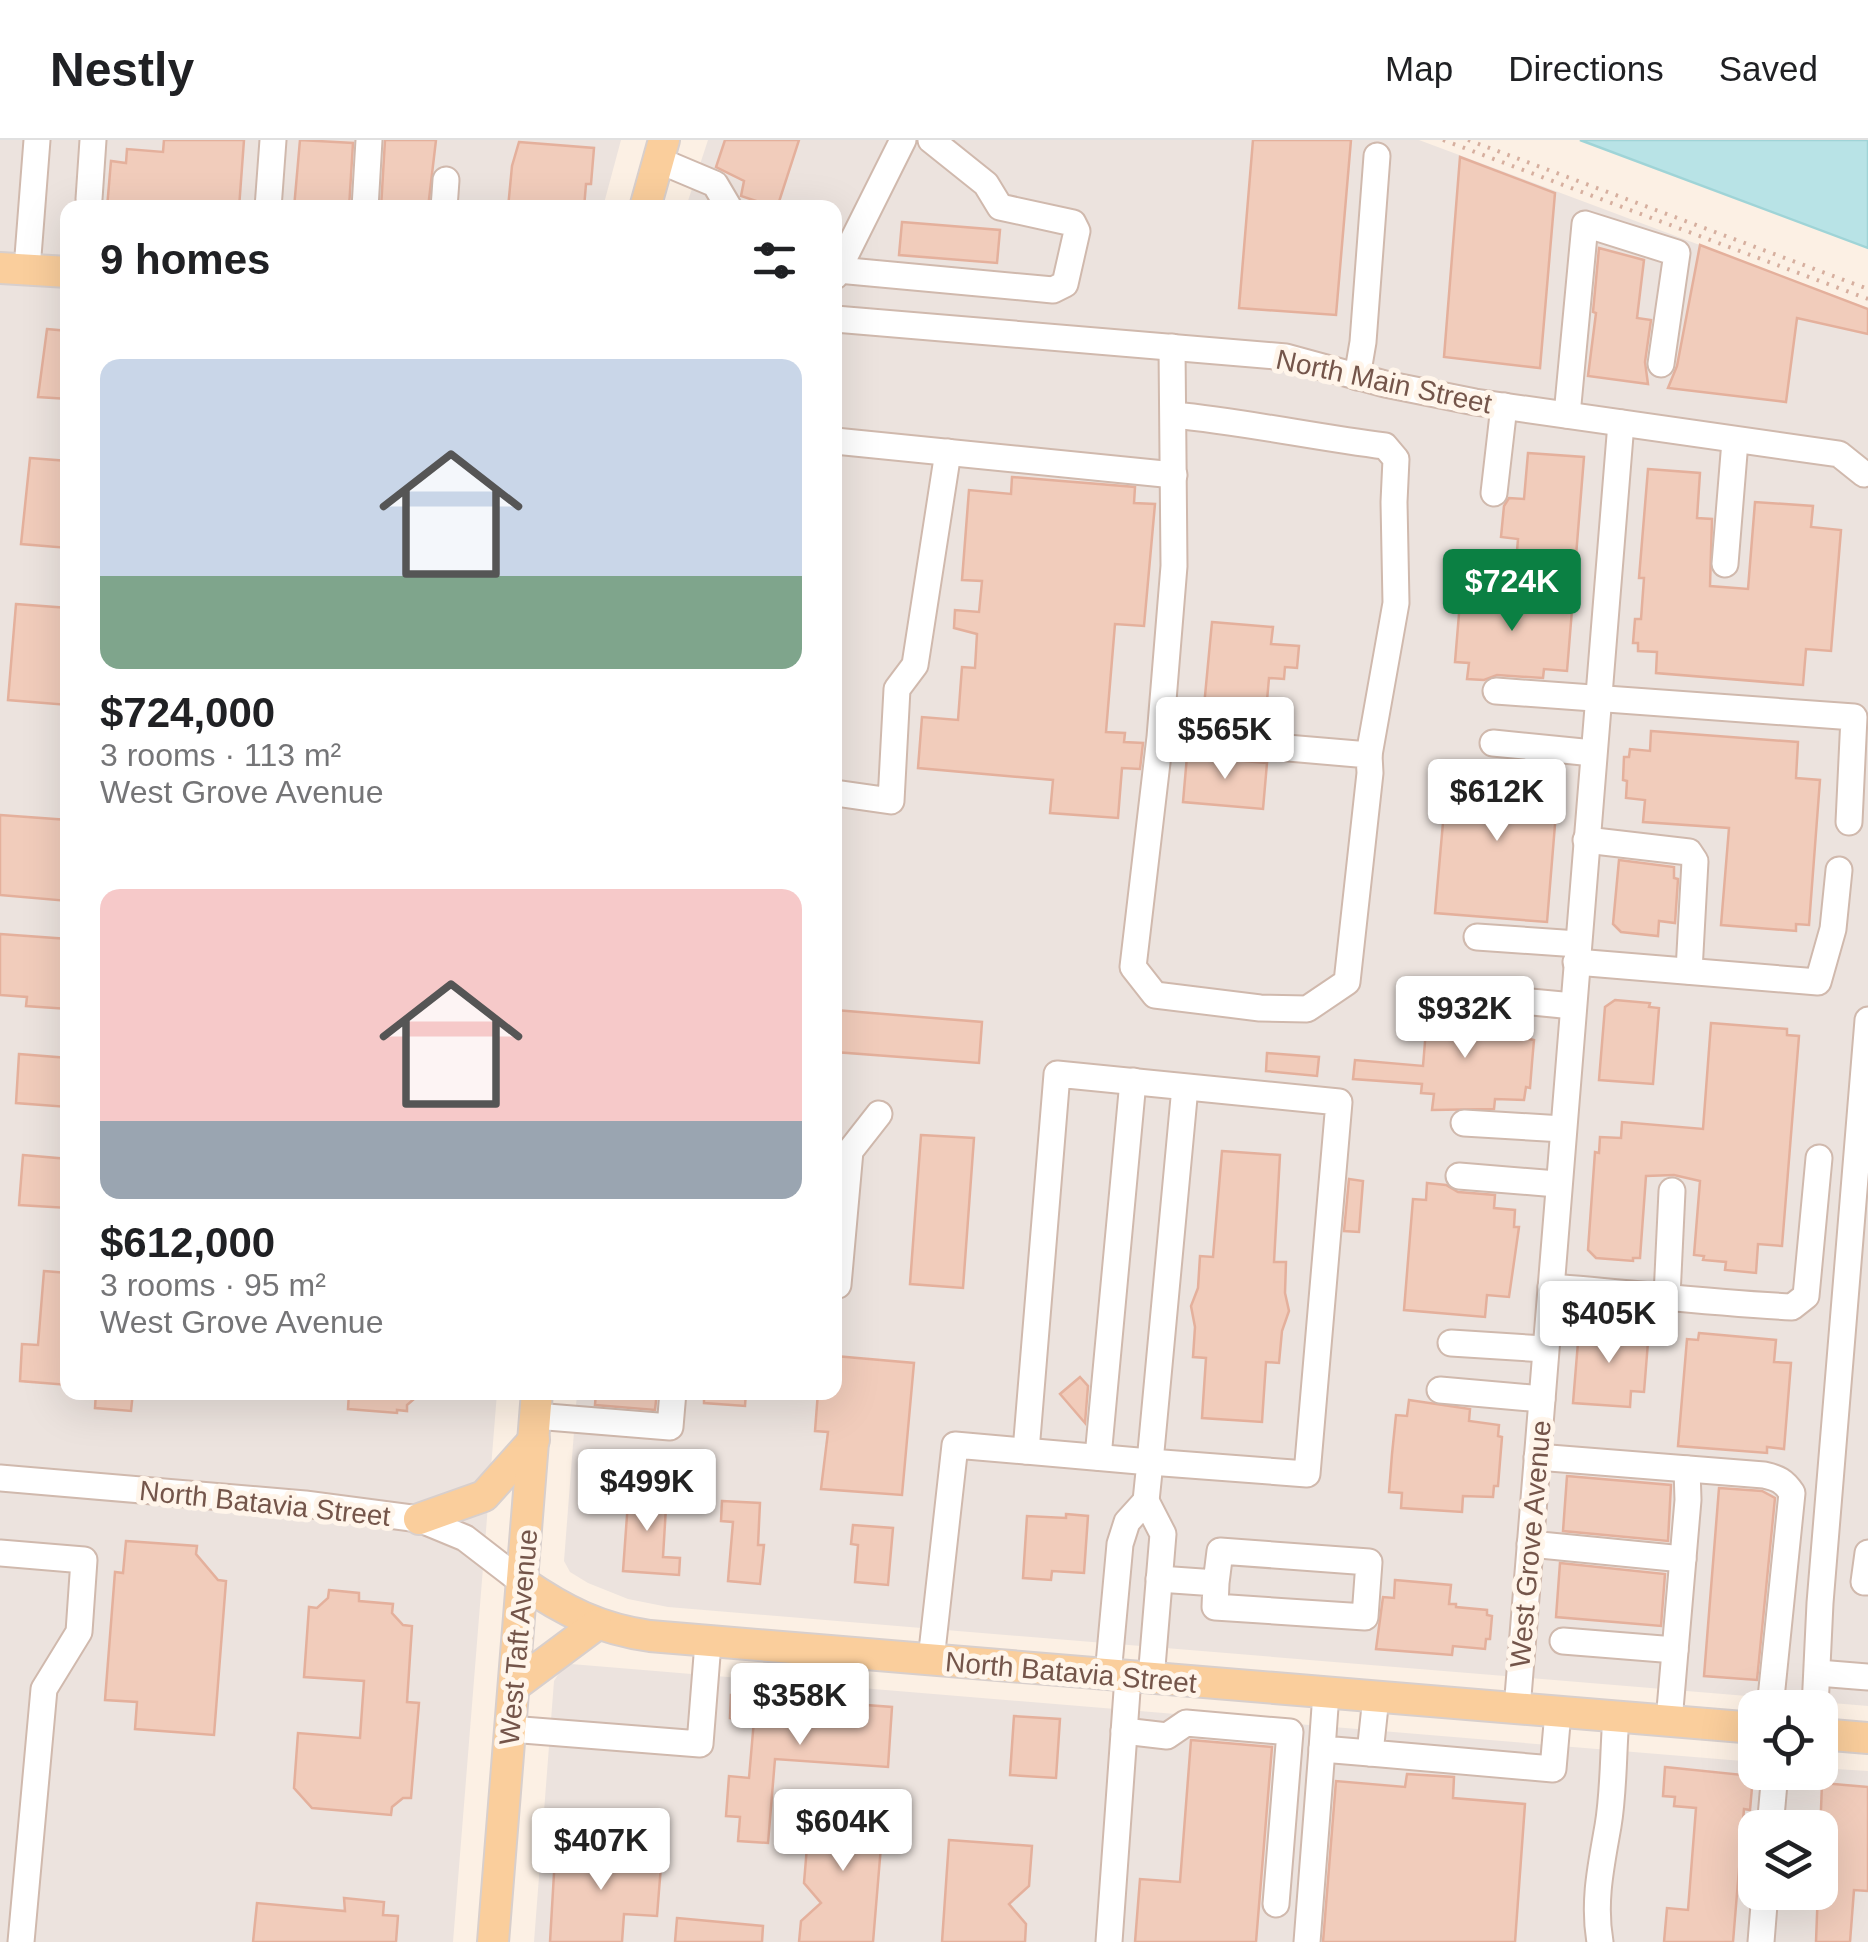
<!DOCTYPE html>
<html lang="en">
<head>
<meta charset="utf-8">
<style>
	body { margin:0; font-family:Arial,sans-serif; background:#f2f2f2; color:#202124; height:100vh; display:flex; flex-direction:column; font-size:38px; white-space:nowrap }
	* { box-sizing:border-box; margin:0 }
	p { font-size:32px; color:#757577 }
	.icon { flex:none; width:55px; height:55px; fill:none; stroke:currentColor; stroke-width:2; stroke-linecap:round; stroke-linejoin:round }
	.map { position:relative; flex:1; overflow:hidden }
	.side { position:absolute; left:60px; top:60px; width:782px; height:1200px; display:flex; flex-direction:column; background:#fff; border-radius:20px; box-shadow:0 10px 40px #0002 }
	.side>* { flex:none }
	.fabs { position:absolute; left:1738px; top:1550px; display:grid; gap:20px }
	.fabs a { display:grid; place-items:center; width:100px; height:100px; border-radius:20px; background:#fff; box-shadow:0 10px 40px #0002; font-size:50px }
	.price { position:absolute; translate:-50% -85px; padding:0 22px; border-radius:10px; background:#fff; color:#222; font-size:32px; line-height:65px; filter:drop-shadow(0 2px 5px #0008) }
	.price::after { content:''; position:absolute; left:50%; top:60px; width:30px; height:22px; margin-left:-15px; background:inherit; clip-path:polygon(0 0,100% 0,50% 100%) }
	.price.current { background:#0b8043; color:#fff }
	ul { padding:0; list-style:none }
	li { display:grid; align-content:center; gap:20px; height:530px; padding:0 40px }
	li span { display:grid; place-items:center; height:310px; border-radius:20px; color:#555 }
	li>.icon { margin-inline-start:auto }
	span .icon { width:180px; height:180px; fill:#fffc; stroke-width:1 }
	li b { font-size:42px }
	h2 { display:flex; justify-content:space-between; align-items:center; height:120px; padding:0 40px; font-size:42px }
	header { display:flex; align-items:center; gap:60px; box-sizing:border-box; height:140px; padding:0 50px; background:#fff; border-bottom:2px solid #e0e0e0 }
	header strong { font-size:48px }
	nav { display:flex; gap:55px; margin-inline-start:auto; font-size:35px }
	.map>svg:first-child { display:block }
	.industrial { fill:#ece3de; fill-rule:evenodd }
	.water { fill:#b8e3e6; stroke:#9fd4d7; stroke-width:2.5 }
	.building { fill:#f1ccbb; stroke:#e4b09c; stroke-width:2.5 }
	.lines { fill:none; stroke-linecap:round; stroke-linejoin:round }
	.minor-casing { stroke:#d0b9ad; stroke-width:29 }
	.major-casing { stroke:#d8cfcc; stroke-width:34 }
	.path { stroke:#d6af9f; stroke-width:4; stroke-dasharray:2.5 8; stroke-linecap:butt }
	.minor { stroke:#fff; stroke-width:25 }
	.major { stroke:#face9c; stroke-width:30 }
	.labels { text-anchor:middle; stroke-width:10; stroke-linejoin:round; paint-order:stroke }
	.street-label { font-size:28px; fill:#74554a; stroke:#fff5ea }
</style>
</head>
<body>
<header>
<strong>Nestly</strong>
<nav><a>Map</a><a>Directions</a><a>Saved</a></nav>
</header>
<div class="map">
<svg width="1868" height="1802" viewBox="0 0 1868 1802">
	<rect width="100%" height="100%" fill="#fcf0e4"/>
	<g class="industrial">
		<path d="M0 0H621L603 67 68 68V1252L497 1253 453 1802H0Z"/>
		<path d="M708 0H1419L1868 168V1566L668 1467 628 1459 588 1443 570 1432 564 1421 577 1253 835 1252V68L686 67Z"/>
		<path d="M571 1524 1755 1622V1632H1820V1628L1868 1631V1802H534L554 1541 561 1530ZM1755 1688H1820V1752H1755Z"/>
	</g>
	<path class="water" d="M1580 0H1868V108Z"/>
	<g class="building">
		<path d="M164 0H244L239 68H107L111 21 126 23 127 9 163 12Z"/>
		<path d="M300 0 353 3 349 68H294Z"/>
		<path d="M385 0H436L428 68H381Z"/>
		<path d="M725 0H799L777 68 741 56 744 41 716 27Z"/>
		<path d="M1253 0H1351L1336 175 1239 168Z"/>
		<path d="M519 2 594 8 591 44H586L584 68H508L512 26Z"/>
		<path d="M1460 17 1555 53 1540 228 1444 217Z"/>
		<path d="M902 82 1000 90 997 123 899 115Z"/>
		<path d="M1700 105 1868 169V194L1797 178 1786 262 1668 248 1677 226Z"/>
		<path d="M1599 108 1644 120 1637 178 1651 180 1645 222 1648 244 1588 236 1596 173 1593 172Z"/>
		<path d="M47 189 68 191V259L38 257Z"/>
		<path d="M1528 313 1584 317 1576 416 1517 411 1518 399 1501 397 1504 366 1509 358 1524 359Z"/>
		<path d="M30 318 68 321V408L21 404Z"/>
		<path d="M1648 329 1700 333 1697 378 1712 379 1710 446 1748 449 1755 362 1813 366 1811 387 1841 390 1831 511 1806 509 1803 545 1656 533 1657 512 1638 511V503H1633L1635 479H1641L1644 438H1639Z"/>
		<path d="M1012 337 1135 347 1134 363 1155 364 1144 486 1115 484 1106 592 1125 593 1124 602 1143 603 1140 629 1122 628 1118 678 1050 673 1053 640 918 628 922 577 958 580 962 527 975 528 977 494 954 488 955 470 979 472 982 441 962 440 969 350 1011 354Z"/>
		<path d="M1475 446 1551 452 1549 468 1572 470 1567 531 1544 529 1543 538 1497 535 1484 540 1467 539 1469 523 1455 522 1460 462 1473 463Z"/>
		<path d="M16 464 68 468V565L8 560Z"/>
		<path d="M1212 482 1273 487 1271 504 1299 506 1297 528 1285 527 1284 539 1269 538 1265 583 1203 577Z"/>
		<path d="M1651 591 1798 602 1796 638 1820 640 1809 785 1796 784V791L1721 785 1729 688 1643 682 1645 660 1626 658 1627 641 1623 640 1624 617H1629L1630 609 1650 611Z"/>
		<path d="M1187 616 1267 623 1263 669 1183 662Z"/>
		<path d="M1448 626 1559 636 1547 782 1435 773Z"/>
		<path d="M0 675 68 680V761L0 755Z"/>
		<path d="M1619 720 1674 727V738L1678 739 1675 783 1659 781 1658 796 1621 792 1613 784Z"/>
		<path d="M0 794 68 799V869L26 866 27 857 0 855Z"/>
		<path d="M1615 860 1650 863 1649 867 1659 868 1653 944 1599 940 1605 867Z"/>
		<path d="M1441 862 1455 863 1468 872 1500 875V883L1531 887 1529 899 1534 900 1532 923 1530 948 1526 947 1524 960 1495 959 1494 969 1432 970 1434 954 1421 953 1422 944 1353 939 1355 920 1423 926 1427 878 1440 879Z"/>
		<path d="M835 870 982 882 979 923 835 912Z"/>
		<path d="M1711 883 1787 889V895L1799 896 1782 1106 1758 1104 1756 1133 1725 1130 1726 1122 1703 1120 1704 1116 1694 1115 1700 1041 1674 1035 1646 1036 1640 1118H1633V1121L1596 1118 1588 1110 1595 1012 1599 1013 1600 997 1621 998 1622 982 1703 989Z"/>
		<path d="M1267 913 1319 917 1317 936 1266 931Z"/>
		<path d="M19 914 68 918V967L16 963Z"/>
		<path d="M921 995 974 998 963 1148 910 1144Z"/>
		<path d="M1222 1011 1280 1015 1274 1122H1286L1285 1153 1289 1171 1282 1191 1279 1223 1266 1222 1262 1282 1202 1278 1206 1218 1193 1217 1195 1187 1191 1166 1198 1148 1200 1116 1213 1117Z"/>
		<path d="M23 1015 68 1019V1068L19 1065Z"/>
		<path d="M1349 1039 1363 1041 1359 1092 1344 1091Z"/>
		<path d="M1427 1043 1446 1045 1458 1052 1495 1055 1494 1068 1515 1070 1514 1087H1519L1509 1157 1487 1155 1485 1177 1404 1170 1413 1059 1426 1060Z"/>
		<path d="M44 1131 68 1133V1245L20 1241 22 1204 38 1205Z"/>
		<path d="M1588 1182 1627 1186 1626 1200 1648 1202 1644 1252 1631 1251 1630 1267 1573 1263 1579 1190Z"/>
		<path d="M1699 1193 1776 1200 1774 1222 1791 1223 1784 1309 1767 1307V1313L1678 1306 1687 1199 1698 1200Z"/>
		<path d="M835 1216 914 1223 902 1355 821 1349 828 1292 815 1291 818 1252H835Z"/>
		<path d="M1080 1237 1088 1246 1085 1283 1060 1254Z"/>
		<path d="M96 1252H133L131 1271 95 1268Z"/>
		<path d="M349 1252H422L407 1265V1271L397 1270V1273L348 1269Z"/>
		<path d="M596 1252H657L655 1270 595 1265Z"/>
		<path d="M704 1252H746L745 1266 704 1263Z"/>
		<path d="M1409 1260 1470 1269 1469 1281 1499 1285 1498 1296 1502 1297 1498 1346H1494L1493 1357 1463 1356 1462 1372 1401 1368 1402 1353 1389 1352 1392 1314 1396 1275 1407 1276Z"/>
		<path d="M1567 1336 1671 1345 1668 1401 1563 1391Z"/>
		<path d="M629 1348 667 1350 663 1417 680 1418 679 1435 623 1431Z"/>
		<path d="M1719 1348 1762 1351 1775 1358 1757 1540 1704 1536Z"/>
		<path d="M722 1361 760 1363 758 1405H764L760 1444 728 1441 733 1382 721 1381Z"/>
		<path d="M1066 1374 1088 1376 1084 1433 1052 1431 1051 1440 1023 1438 1027 1376 1066 1378Z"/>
		<path d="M853 1385 893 1388 888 1445 855 1442 858 1405 851 1404Z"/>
		<path d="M126 1401 197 1406 196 1414 218 1440 226 1441 214 1595 135 1589 137 1562 105 1560 115 1432 123 1433Z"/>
		<path d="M1560 1423 1665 1434 1661 1486 1556 1477Z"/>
		<path d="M1395 1440 1451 1445 1449 1464H1456V1467L1487 1470V1475L1492 1476 1490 1499H1486L1485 1509 1453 1506 1452 1515 1376 1509 1383 1457 1394 1458Z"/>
		<path d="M329 1450 359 1453V1461L393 1464 392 1473 403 1485 412 1486 407 1562 419 1563 411 1658H403L392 1667 391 1675 312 1668 294 1648 298 1593 360 1598 364 1541 304 1537 309 1467 317 1468 328 1458Z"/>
		<path d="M731 1555 892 1567 888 1627 775 1619 768 1703 738 1701 740 1677 726 1676 729 1636 749 1638 754 1580 730 1578Z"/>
		<path d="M1014 1576 1060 1579 1056 1638 1010 1635Z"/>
		<path d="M1191 1600 1272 1607 1256 1802H1135L1140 1739 1180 1742Z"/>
		<path d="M1665 1627 1753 1636 1750 1670 1744 1669 1733 1802H1664L1667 1768 1688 1770 1696 1668 1674 1666 1675 1657 1663 1656Z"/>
		<path d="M1407 1634 1454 1637 1453 1658 1525 1664 1515 1802H1323L1336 1641 1405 1647Z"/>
		<path d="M1822 1643 1868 1647V1751L1854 1750 1850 1802H1816Z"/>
		<path d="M816 1665 884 1670 873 1802H799L801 1781 821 1763 804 1743 810 1670Z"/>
		<path d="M556 1699 574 1700 573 1716 606 1719 618 1710 662 1713 657 1776 624 1774 622 1802H550Z"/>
		<path d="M949 1700 1032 1706 1029 1746 1009 1764 1026 1784 1025 1802H942Z"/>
		<path d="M344 1758 384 1762 383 1775 398 1776 396 1802H253L257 1763 345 1771Z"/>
		<path d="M677 1778 763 1786 762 1802H675Z"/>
	</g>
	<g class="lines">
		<g class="minor-casing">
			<g id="minor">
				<path d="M658 20 715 44 728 66"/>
				<path d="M89 59 93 0"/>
				<path d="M268 68 273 0"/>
				<path d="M365 68 369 0"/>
				<path d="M444 68 446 40"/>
				<path d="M27 129 37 0"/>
				<path d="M838 130 1053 150 1065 144 1077 91 1073 83 1000 67 986 44 931 0"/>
				<path d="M835 136 903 0"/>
				<path d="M835 179 1286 217 1385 244 1475 262 1839 314 1864 334"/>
				<path d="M1357 237 1363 202 1377 16"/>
				<path d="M1174 275C1245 282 1314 297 1385 306L1396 319 1394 362 1396 463 1369 615"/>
				<path d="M1567 275 1585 84 1677 113 1661 224"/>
				<path d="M835 301 1174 335"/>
				<path d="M1494 353 1504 266"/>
				<path d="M1725 424 1735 301"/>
				<path d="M1496 551 1854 577 1849 682"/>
				<path d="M1160 597 1133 827 1155 855 1260 868 1307 869 1347 842 1370 633 1369 615 1160 597 1174 426 1172 207"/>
				<path d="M1493 603 1593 613"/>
				<path d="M835 653 891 661 897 549 915 525 948 312"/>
				<path d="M1586 700 1689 712 1695 721 1689 831"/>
				<path d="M1477 797 1578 804"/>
				<path d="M1576 822 1818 842 1833 789 1839 730"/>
				<path d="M1470 856 1573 866"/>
				<path d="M1464 983 1563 989"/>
				<path d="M1459 1036 1557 1044"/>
				<path d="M835 1145H838L850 1011 879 974"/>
				<path d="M1551 1147C1631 1153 1711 1163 1792 1167L1806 1156 1819 1018"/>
				<path d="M1667 1156 1672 1051"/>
				<path d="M1451 1203 1545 1209"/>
				<path d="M1440 1250 1542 1259"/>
				<path d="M535 1276 670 1287 673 1252"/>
				<path d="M1026 1311 1057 934 1339 962 1307 1334 1150 1322 1185 947"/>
				<path d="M1098 1317 1133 941"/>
				<path d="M1537 1317 1764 1335C1778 1338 1784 1341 1792 1353L1770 1568"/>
				<path d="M0 1338 305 1364 419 1379 465 1398 522 1442"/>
				<path d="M1530 1404 1683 1419"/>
				<path d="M0 1413 84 1420 79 1492 44 1549 21 1802"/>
				<path d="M1868 1413 1864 1442H1868"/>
				<path d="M1159 1439 1216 1443 1220 1411 1369 1422 1365 1477 1215 1467 1216 1443"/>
				<path d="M1563 1501 1675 1510"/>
				<path d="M931 1520 955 1305 1150 1322 1146 1361"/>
				<path d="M1818 1533 1868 1537"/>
				<path d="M1108 1535 1120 1404 1127 1382 1146 1361 1163 1394 1151 1539"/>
				<path d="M1326 1553 1322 1609 1370 1613"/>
				<path d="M1376 1557 1370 1613 1553 1629 1558 1572"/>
				<path d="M1815 1568 1820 1463 1868 880"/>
				<path d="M1517 1569 1621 283"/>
				<path d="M1669 1581 1688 1360 1687 1329"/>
				<path d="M510 1589 700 1604 708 1503"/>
				<path d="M1124 1591 1167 1596 1186 1583 1290 1592 1276 1764"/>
				<path d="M1770 1688 1775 1632"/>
				<path d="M1109 1802 1128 1537"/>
				<path d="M1307 1802 1322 1609"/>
				<path d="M1600 1802C1593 1762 1601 1726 1608 1686 1614 1651 1613 1613 1616 1577"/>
				<path d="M1761 1802 1765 1752"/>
			</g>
		</g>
		<g class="major-casing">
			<g id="major">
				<path d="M645 68 664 0"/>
				<path d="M0 128 68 132"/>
				<path d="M419 1379 484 1356 534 1300"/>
				<path d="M522 1442C564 1471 600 1489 650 1496L1755 1588"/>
				<path d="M514 1546 596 1485"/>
				<path d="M1820 1594 1868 1598"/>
				<path d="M493 1802 537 1252"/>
			</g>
		</g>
		<g class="path">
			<path d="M1443 0 1868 159"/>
			<path d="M1468 0 1868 149"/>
		</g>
		<use href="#minor" class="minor"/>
		<use href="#major" class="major"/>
	</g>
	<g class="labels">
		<g class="street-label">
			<text transform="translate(1384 241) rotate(12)" y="10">North Main Street</text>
			<text transform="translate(265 1363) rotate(6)" y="10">North Batavia Street</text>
			<text transform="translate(1530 1404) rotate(-85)" y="10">West Grove Avenue</text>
			<text transform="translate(518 1497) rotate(-85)" y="10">West Taft Avenue</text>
			<text transform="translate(1071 1532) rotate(5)" y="10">North Batavia Street</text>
		</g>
	</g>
</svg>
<div class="fabs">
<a><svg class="icon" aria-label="locate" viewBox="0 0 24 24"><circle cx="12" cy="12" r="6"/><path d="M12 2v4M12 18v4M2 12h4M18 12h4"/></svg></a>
<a><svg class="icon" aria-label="layers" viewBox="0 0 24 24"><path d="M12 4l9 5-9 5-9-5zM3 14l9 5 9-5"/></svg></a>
</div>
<b class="price current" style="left:1512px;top:494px">$724K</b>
<b class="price" style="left:1225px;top:642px">$565K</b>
<b class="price" style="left:1497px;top:704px">$612K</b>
<b class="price" style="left:1465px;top:921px">$932K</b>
<b class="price" style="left:1609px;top:1226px">$405K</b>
<b class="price" style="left:647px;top:1394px">$499K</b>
<b class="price" style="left:800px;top:1608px">$358K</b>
<b class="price" style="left:843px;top:1734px">$604K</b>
<b class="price" style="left:601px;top:1753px">$407K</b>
<section class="side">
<h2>9 homes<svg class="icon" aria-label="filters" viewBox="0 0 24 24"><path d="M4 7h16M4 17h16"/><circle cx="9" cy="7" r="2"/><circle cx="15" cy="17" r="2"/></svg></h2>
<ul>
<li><span style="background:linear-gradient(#c9d6e8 70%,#7fa58c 0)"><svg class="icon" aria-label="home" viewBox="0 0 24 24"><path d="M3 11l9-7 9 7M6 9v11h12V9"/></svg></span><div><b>$724,000</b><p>3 rooms · 113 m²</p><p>West Grove Avenue</p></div></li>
<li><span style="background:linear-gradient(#f6c9c9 75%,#9aa5b1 0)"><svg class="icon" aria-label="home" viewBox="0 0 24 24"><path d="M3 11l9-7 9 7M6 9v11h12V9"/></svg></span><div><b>$612,000</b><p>3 rooms · 95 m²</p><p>West Grove Avenue</p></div></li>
</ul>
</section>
</div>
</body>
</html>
